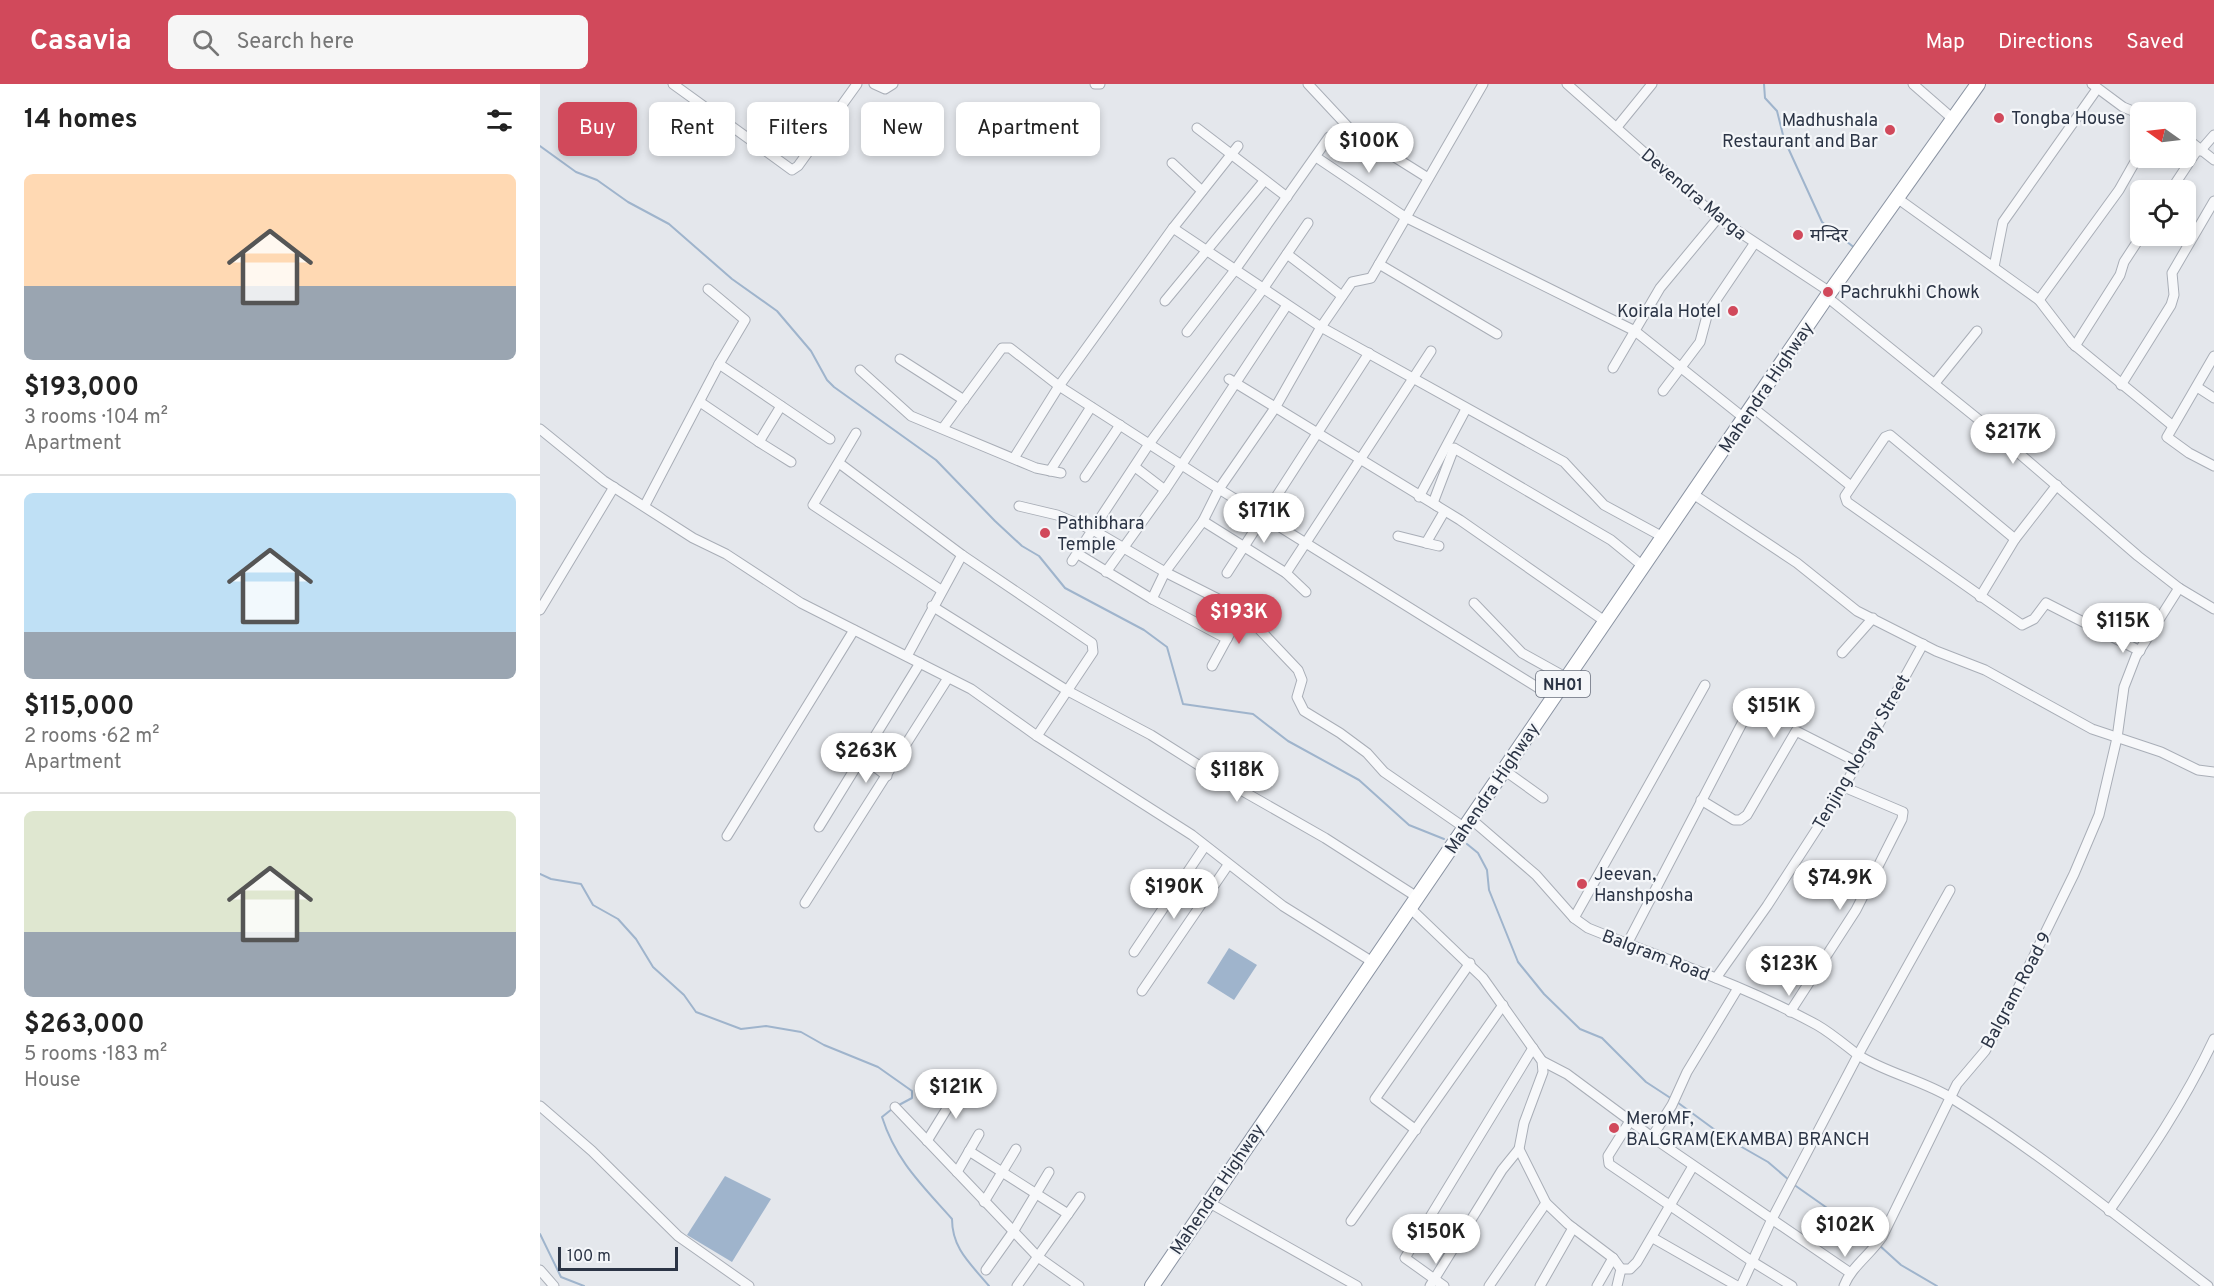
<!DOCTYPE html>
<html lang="en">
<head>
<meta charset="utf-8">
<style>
	body { margin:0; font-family:Overpass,"Noto Sans Devanagari",sans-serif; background:#f6f6f6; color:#222; height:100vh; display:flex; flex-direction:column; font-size:22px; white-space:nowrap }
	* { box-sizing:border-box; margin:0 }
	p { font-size:20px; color:#767676 }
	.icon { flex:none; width:33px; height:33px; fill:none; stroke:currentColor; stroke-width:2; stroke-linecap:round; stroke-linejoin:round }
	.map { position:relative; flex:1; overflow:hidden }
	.panel { display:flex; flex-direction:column; background:#fff; width:540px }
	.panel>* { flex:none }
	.banner { position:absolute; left:18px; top:18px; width:570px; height:54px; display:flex; gap:12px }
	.needle { width:39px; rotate:284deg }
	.fabs { position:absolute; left:1590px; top:18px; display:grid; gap:12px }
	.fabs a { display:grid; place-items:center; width:66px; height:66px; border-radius:9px; background:#fff; box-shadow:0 3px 9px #0003; font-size:30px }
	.scale { position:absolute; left:18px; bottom:15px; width:120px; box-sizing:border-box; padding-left:6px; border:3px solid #2b3445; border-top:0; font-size:16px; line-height:21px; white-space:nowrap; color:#2b3445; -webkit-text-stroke:4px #f4f6f9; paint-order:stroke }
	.price { position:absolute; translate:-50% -51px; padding:0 14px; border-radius:21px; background:#fff; color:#222; font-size:20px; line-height:39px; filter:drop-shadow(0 2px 3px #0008) }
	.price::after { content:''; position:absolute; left:50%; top:36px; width:18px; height:14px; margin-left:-9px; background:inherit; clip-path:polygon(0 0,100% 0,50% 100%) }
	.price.selected { background:#d1495b; color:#fff }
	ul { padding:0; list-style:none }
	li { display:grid; align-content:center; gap:12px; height:318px; padding:0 24px }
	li+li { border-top:2px solid #e0e0e0 }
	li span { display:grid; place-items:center; height:186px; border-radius:9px; color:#555 }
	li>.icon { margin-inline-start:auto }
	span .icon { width:108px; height:108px; fill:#fffc; stroke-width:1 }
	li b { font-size:26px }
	h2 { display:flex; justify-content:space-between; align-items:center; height:72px; padding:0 24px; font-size:26px }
	.tag { padding:0 21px; border-radius:9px; background:#fff; box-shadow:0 3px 9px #0003; font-size:21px; line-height:54px }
	.tag.selected { background:#d1495b; color:#fff }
	header { display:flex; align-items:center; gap:36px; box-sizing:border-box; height:84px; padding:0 30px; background:#d1495b; color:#fff }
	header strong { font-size:28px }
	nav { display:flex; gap:33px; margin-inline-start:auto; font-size:21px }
	.search { width:420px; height:54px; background:#f6f6f6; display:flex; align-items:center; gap:15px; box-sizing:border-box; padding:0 21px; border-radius:9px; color:#767676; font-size:22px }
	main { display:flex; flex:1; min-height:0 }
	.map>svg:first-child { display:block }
	.water { fill:#9fb4cc }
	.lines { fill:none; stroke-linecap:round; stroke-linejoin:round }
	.stream { stroke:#9fb4cc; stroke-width:2 }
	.minor-casing { stroke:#a9aeb7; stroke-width:11 }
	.highway-casing { stroke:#8b94a3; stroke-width:16 }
	.minor { stroke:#f7f8fa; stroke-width:9 }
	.highway { stroke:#fff; stroke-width:14 }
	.poi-dot { fill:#d1495b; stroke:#f4f6f9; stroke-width:2 }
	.labels { text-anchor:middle; stroke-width:4.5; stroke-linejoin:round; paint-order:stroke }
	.shield { fill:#f4f6f9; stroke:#676e7b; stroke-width:1.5 }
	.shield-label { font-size:16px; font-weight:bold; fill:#2b3445 }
	.poi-label { font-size:18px; fill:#2b3445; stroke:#f4f6f9; text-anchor:start }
	.street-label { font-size:18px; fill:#2b3445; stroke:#f4f6f9 }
</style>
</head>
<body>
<header>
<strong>Casavia</strong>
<div class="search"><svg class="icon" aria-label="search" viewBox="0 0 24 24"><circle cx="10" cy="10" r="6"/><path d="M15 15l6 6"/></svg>Search here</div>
<nav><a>Map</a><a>Directions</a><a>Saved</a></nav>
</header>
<main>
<section class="panel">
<h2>14 homes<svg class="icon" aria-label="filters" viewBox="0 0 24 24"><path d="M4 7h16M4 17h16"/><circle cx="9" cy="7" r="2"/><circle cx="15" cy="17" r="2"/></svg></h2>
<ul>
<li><span style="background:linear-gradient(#ffd9b3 60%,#9aa5b1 0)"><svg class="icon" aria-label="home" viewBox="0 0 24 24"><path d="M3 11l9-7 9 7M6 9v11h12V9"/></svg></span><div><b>$193,000</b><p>3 rooms · 104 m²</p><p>Apartment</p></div></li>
<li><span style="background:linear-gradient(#bfe0f5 75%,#9aa5b1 0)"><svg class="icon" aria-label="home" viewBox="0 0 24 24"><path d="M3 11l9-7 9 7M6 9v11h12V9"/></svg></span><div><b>$115,000</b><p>2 rooms · 62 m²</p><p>Apartment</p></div></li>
<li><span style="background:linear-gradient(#dfe7d0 65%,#9aa5b1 0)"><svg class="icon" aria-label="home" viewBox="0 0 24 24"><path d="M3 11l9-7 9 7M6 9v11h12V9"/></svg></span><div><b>$263,000</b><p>5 rooms · 183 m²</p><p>House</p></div></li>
</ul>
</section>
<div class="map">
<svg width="1674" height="1202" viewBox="0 0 1674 1202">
	<rect width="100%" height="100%" fill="#e4e7ec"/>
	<g class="water">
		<path d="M689 864 717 881 694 916 667 899Z"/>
		<path d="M185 1092 231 1115 192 1178 147 1151Z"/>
	</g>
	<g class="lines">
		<g class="stream">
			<path d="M1224 0 1225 14 1237 27 1244 55 1282 138 1316 165"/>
			<path d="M0 62 36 88 57 96 88 118 129 140 192 195 237 227 271 267 287 296 294 303 396 376 455 437 482 462 499 472 525 504 604 546 627 563 643 620 713 630 748 657 819 696 869 741 904 755"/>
			<path d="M927 760 938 769 947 786 949 806 978 878 1004 910 1040 945 1062 954 1106 998 1132 1015"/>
			<path d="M0 790 11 795 41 800 53 821 78 835 96 855 113 883 144 911 156 928 201 945 226 942 261 948 284 961 338 983 372 1007V1014L357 1022"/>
			<path d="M1137 1018 1186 1054 1228 1078 1249 1096"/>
			<path d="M352 1025 342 1033C356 1077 382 1101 412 1135 412 1165 431 1180 449 1202"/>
			<path d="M1253 1100 1334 1157"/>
			<path d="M0 1150 21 1193 44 1202"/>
			<path d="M1339 1161 1361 1181 1397 1202"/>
		</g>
		<g class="minor-casing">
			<g id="minor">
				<path d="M133 0 252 86 258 82 317 0"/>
				<path d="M334 0 345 5 353 0"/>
				<path d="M555 0H560"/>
				<path d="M768 0 810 45 888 94"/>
				<path d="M1027 0 1178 134 1290 208"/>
				<path d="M1373 0 1413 35"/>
				<path d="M1552 0 1583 23 1600 30"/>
				<path d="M1077 43 1112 0"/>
				<path d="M657 44 747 113"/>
				<path d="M1646 54 1674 76"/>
				<path d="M1660 67 1674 51"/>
				<path d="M776 73 865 133 1095 247 1204 334"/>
				<path d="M632 79 662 107"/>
				<path d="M1631 106 1658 65"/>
				<path d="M1357 114 1499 216 1532 259 1633 342"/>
				<path d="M633 144 781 243 1024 378 1064 421 1123 453"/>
				<path d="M747 170 802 212"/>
				<path d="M839 180 957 250"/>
				<path d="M1454 183 1463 138 1557 5"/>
				<path d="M168 205 205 236 179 280 290 355"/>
				<path d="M1287 213 1459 352 1598 472 1639 504 1674 525"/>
				<path d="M1499 216 1579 106 1600 69"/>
				<path d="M625 217 724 97"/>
				<path d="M647 248 695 186 789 53H795L810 45"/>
				<path d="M1535 262 1580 191 1584 178 1601 152"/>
				<path d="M1674 272 1627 353 1649 369 1674 382"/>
				<path d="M360 275 424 316"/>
				<path d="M1073 284 1120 204 1178 134"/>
				<path d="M320 286 371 332 496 384 521 389"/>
				<path d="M689 295 920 436 1066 538"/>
				<path d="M1395 299 1437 247"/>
				<path d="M1581 301 1631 221 1634 211 1632 189 1674 117"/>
				<path d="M1657 303 1674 314"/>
				<path d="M1123 307 1160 258 1168 228 1214 160"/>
				<path d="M160 318 219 358"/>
				<path d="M241 322 219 358 251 378"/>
				<path d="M1212 323 1311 402"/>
				<path d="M403 344 462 264H470L519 302 679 405 1013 613"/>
				<path d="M0 345 64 397 153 454 186 470 261 519 431 605 497 652 652 751 743 822 831 877"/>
				<path d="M316 349 273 421 401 506"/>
				<path d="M474 374 519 302 633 144 698 62"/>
				<path d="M299 379 422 471 552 559 553 568 497 652"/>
				<path d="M595 383 625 406"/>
				<path d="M510 387 551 323"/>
				<path d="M545 393 580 341"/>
				<path d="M1153 410 1257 479 1317 527 1396 567 1445 586 1552 645 1621 668 1658 686 1674 688"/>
				<path d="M879 413 926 325"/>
				<path d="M105 421 179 280"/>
				<path d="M479 422 517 431 553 446 625 488 702 527 758 586 762 596 757 613 764 627 800 649 827 669 844 688 925 744"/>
				<path d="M897 422 893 419 914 364 1071 456 1104 483"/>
				<path d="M663 437 746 489 766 508"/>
				<path d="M858 452 886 459 904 428"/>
				<path d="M1475 455 1350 351 1345 353 1305 412 1307 418 1482 541 1494 535 1506 519 1600 567"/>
				<path d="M886 459 899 462"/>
				<path d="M538 470 612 515 687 555"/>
				<path d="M532 477 609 360 723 205 768 139"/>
				<path d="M566 488 625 406 747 221"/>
				<path d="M687 489 829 269"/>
				<path d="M746 489 891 267"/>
				<path d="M1440 513 1475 455 1517 401"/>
				<path d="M612 515 625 488 663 437 679 405 735 324 781 243 812 198 831 194 943 0"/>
				<path d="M934 519 982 569 1027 594"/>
				<path d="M392 522 528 607 611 651 671 689 785 754 877 813"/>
				<path d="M0 526 74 403"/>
				<path d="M1302 569 1333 534"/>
				<path d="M367 572 422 471"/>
				<path d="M672 582 702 527"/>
				<path d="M322 673 347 692"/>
				<path d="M964 686 1003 714"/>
				<path d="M1161 716 1194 736H1200L1207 731 1256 647 1319 679"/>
				<path d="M931 735 996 791 1034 834 1048 844C1124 875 1204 901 1277 941 1291 949 1305 961 1318 971L1232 1135 1201 1202"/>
				<path d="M279 743 380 579"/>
				<path d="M187 752 314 546"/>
				<path d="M1410 806 1318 971C1348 990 1383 996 1413 1015 1502 1070 1585 1139 1668 1202"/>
				<path d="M265 819 408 594"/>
				<path d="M870 824 943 894 1002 977 1003 988 984 1039 979 1065 1006 1119 1028 1140 1073 1174 1081 1185 1077 1202"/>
				<path d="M1034 834 1165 601"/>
				<path d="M1087 860 1211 622"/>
				<path d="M594 868 665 762"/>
				<path d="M1176 894 1227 822 1304 703 1383 560"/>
				<path d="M602 907 688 781"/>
				<path d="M1250 928 1316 826 1362 735 1363 728 1304 703"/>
				<path d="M1002 977 1027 990 1112 1053 1309 1188"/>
				<path d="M0 1022 52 1067 138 1152 209 1202"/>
				<path d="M355 1023 498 1173 539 1202"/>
				<path d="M1090 1037 1068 1072 1069 1080 1213 1178 1252 1202"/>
				<path d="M876 1046 835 1015 930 879"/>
				<path d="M1112 1053 1132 1021 1147 988 1198 904"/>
				<path d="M387 1057 422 1000"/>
				<path d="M429 1067 528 1130"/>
				<path d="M417 1088 439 1050"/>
				<path d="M444 1118 476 1065"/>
				<path d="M668 1118 817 1202"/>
				<path d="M1569 1127C1608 1071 1645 1017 1674 955"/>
				<path d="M811 1137 963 921"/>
				<path d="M1113 1154 1197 1202"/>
				<path d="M1081 1185H1090L1097 1178 1153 1082"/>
				<path d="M0 1186 14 1202"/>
				<path d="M446 1186 473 1148 509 1088"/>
				<path d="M477 1202 540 1113"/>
				<path d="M890 1202 962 1086 979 1065"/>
				<path d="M904 1202 865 1174 993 964"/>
				<path d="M949 1202 1006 1119"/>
				<path d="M1000 1202 1033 1144"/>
				<path d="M1057 1202 1073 1174"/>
				<path d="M1304 1202C1311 1183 1330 1171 1342 1153L1417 1000 1445 967 1461 939 1534 790 1559 731 1577 654 1584 603 1596 572 1639 504"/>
			</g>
		</g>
		<g class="highway-casing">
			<path id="highway" d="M612 1202 1290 208 1438 0"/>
		</g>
		<use href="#minor" class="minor"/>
		<use href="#highway" class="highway"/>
	</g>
	<g class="poi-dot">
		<circle cx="1459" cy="34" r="6"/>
		<circle cx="1350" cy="46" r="6"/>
		<circle cx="1258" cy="151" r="6"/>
		<circle cx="1288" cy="208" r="6"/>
		<circle cx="1193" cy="227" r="6"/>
		<circle cx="505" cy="449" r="6"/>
		<circle cx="1042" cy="800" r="6"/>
		<circle cx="1074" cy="1044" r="6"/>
	</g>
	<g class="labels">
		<rect class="shield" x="996" y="587" width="54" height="26" rx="4.5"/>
		<g class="shield-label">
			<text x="1023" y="606">NH01</text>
		</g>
		<g class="poi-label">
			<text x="1471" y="40">Tongba House</text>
			<text x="1338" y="42" text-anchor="end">Madhushala<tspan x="1338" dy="21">Restaurant and Bar</tspan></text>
			<text x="1270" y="157">मन्दिर</text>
			<text x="1300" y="214">Pachrukhi Chowk</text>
			<text x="1181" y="233" text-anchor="end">Koirala Hotel</text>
			<text x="517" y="445">Pathibhara<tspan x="517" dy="21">Temple</tspan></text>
			<text x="1054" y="796">Jeevan,<tspan x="1054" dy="21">Hanshposha</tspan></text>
			<text x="1086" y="1040">MeroMF,<tspan x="1086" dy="21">BALGRAM(EKAMBA) BRANCH</tspan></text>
		</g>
		<g class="street-label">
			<text transform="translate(1154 110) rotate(40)" y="6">Devendra Marga</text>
			<text transform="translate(1226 303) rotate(-56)" y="6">Mahendra Highway</text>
			<text transform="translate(1321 668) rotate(-60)" y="6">Tenjing Norgay Street</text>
			<text transform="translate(952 704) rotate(-56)" y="6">Mahendra Highway</text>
			<text transform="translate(1116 871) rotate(21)" y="6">Balgram Road</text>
			<text transform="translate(1476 906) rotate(-62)" y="6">Balgram Road 9</text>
			<text transform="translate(677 1105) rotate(-56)" y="6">Mahendra Highway</text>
		</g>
	</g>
</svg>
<div class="fabs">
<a><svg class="needle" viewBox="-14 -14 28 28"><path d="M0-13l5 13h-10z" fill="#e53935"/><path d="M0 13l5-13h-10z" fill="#767676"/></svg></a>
<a><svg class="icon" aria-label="locate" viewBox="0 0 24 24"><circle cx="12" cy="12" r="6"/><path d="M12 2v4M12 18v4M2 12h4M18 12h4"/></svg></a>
</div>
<div class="scale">100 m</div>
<b class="price" style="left:829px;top:90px">$100K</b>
<b class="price" style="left:1473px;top:381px">$217K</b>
<b class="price" style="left:724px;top:460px">$171K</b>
<b class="price selected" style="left:699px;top:561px">$193K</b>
<b class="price" style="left:1583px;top:570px">$115K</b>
<b class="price" style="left:1234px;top:655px">$151K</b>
<b class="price" style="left:326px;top:700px">$263K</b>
<b class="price" style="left:697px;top:719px">$118K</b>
<b class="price" style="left:1300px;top:827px">$74.9K</b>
<b class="price" style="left:634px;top:836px">$190K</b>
<b class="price" style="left:1249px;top:913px">$123K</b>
<b class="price" style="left:416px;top:1036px">$121K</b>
<b class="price" style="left:1305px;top:1174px">$102K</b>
<b class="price" style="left:896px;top:1181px">$150K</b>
<div class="banner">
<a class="tag selected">Buy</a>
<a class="tag">Rent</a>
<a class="tag">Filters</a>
<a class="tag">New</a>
<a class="tag">Apartment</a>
</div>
</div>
</main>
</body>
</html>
